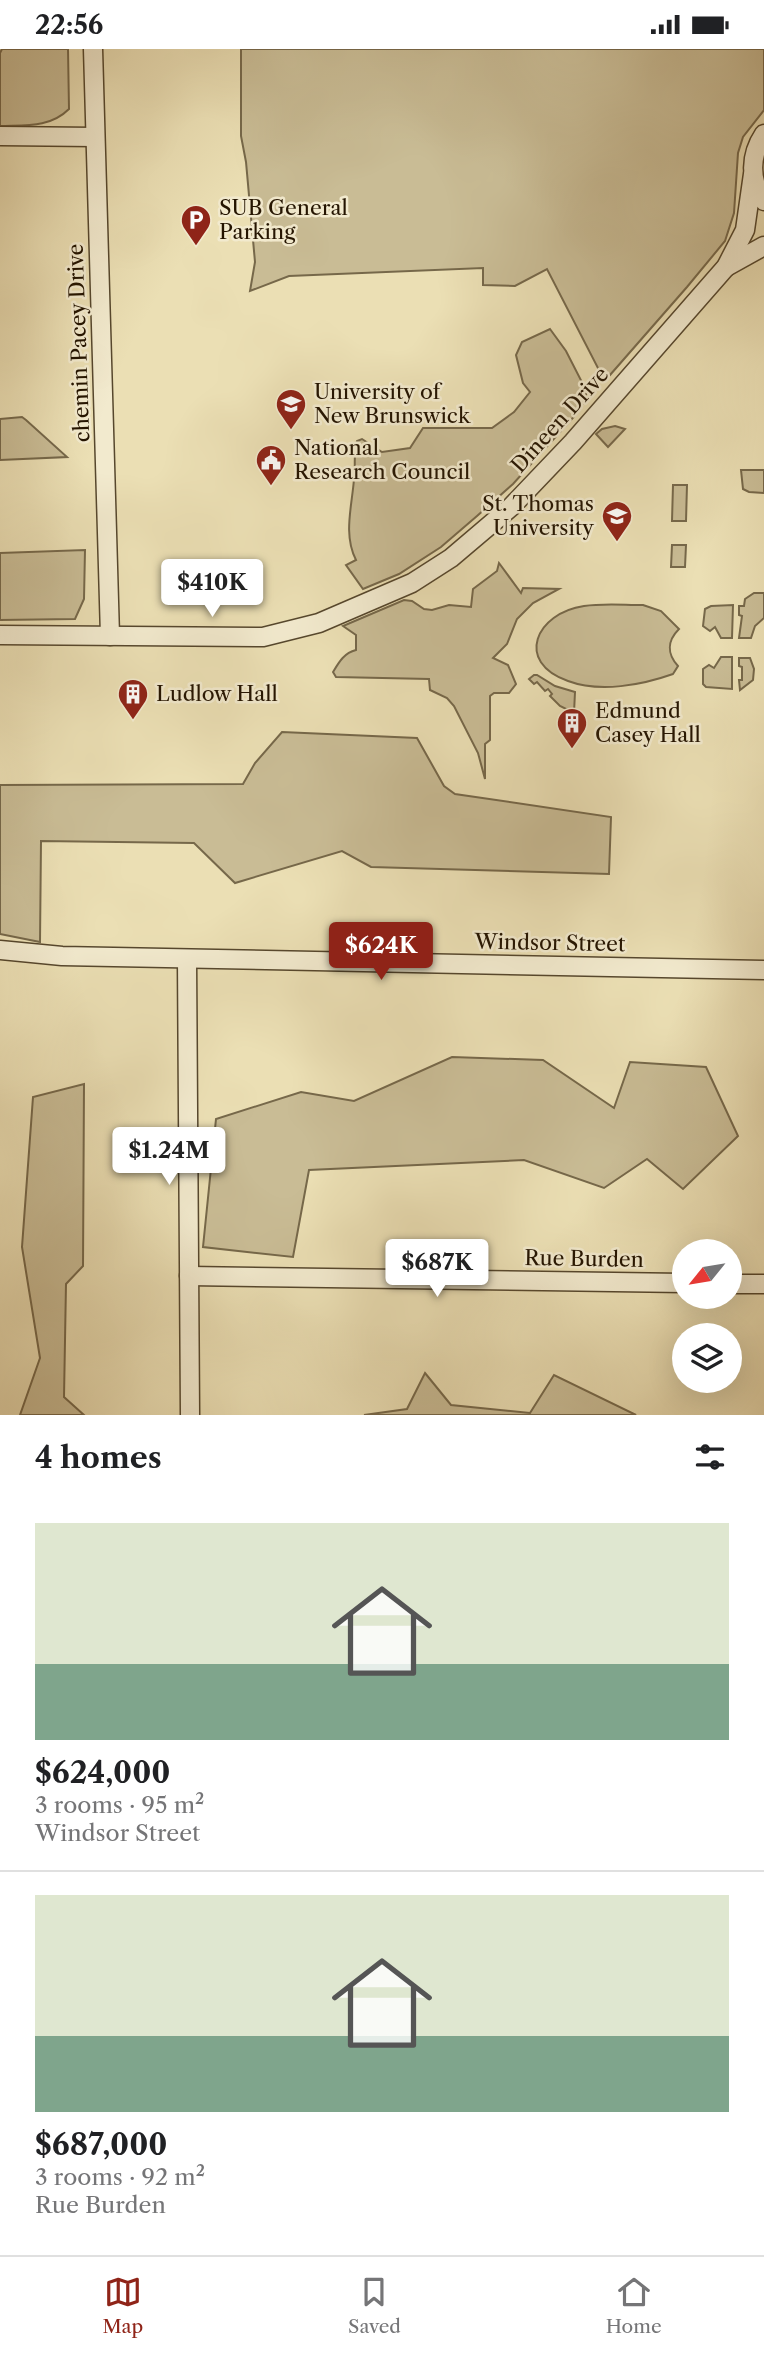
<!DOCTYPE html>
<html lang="en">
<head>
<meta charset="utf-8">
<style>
	body { margin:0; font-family:"Libre Caslon Text",serif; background:#f2f2f2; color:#202124; height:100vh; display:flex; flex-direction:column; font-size:26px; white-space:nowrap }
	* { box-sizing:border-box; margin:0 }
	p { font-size:23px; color:#757577 }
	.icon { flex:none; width:38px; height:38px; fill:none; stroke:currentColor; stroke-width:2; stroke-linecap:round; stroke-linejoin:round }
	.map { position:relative; height:1366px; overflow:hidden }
	.side { display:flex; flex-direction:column; background:#fff; flex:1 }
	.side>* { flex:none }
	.needle { width:46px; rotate:240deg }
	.fabs { position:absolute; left:672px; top:1190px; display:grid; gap:14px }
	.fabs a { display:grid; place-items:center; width:70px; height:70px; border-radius:50%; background:#fff; box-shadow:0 7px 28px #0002; font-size:35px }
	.price { position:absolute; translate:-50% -60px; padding:0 16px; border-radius:7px; background:#fff; color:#222; font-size:23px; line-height:46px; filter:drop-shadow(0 2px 4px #0008) }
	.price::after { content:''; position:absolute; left:50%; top:42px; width:21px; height:16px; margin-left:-10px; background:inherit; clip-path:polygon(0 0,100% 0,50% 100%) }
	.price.selected { background:#8f2418; color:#fff }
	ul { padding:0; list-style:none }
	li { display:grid; align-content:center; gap:14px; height:371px; padding:0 35px }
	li+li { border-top:2px solid #e0e0e0 }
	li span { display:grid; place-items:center; height:217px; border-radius:0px; color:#555 }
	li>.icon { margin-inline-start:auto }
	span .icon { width:126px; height:126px; fill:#fffc; stroke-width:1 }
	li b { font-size:30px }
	h2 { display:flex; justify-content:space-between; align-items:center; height:84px; padding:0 35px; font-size:30px }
	.status { display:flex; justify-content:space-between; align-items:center; height:49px; padding:0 35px; background:#fff; direction:ltr }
	.status svg { height:19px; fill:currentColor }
	.tabs { display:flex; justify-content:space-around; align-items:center; height:98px; border-top:2px solid #e0e0e0; background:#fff; font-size:19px; color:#757577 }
	.tabs a { display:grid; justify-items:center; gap:4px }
	.tabs .selected { color:#8f2418 }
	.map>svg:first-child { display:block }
	.green { fill:#c9bc95; stroke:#76684a; stroke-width:2 }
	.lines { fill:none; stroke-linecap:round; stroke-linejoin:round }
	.street-casing { stroke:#56472d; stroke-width:21 }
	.street { stroke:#f2eace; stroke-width:18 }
	.labels { text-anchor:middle; stroke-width:5; stroke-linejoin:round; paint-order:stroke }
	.poi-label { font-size:21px; fill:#241400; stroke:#f2eace; text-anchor:start }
	.street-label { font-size:21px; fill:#241400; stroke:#f2eace }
</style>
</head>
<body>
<div class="status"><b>22:56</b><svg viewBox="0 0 49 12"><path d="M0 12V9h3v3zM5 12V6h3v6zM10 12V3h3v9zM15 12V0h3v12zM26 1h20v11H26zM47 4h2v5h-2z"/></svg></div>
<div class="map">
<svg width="764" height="1366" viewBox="0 0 764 1366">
	<rect width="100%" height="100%" fill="#ebdfb4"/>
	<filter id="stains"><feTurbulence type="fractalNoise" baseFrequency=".00286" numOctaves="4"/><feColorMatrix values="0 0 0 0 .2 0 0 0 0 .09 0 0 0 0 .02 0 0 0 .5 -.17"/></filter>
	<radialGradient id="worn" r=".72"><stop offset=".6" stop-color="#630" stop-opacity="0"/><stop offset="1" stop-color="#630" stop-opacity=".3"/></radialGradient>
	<g class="green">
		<path d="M2 0H68L69 60C50 79 25 76 0 77V4Z"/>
		<path d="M241 0H764V61L743 88 738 104 734 164 725 192 687 238 610 326 600 323 547 220 515 237 483 236V219L289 227 250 242 255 213 246 113 241 87Z"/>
		<path d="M550 280 566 302 587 343 580 361 513 435 477 467 441 498 399 525 363 540 346 516 356 511C343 486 352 457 354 430 356 418 353 403 357 392L362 390 382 403 410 399 423 379H492L514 363 530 343 523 334 516 306 522 293Z"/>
		<path d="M22 368 26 371 67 408 0 411V370Z"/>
		<path d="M615 377 625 380 608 398 596 385 602 380Z"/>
		<path d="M741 421H764V444L749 443 743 440Z"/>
		<path d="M673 436H687L686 472H672Z"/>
		<path d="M672 496H686L685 518H671Z"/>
		<path d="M85 501 84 550 75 570 0 571V504Z"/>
		<path d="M499 514 521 544 523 539 559 540 533 554 517 570 507 595 493 609 508 616 516 635 509 644H494L490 647V691L485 695V730L478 704 454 657 447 649 430 641 429 630 336 628 333 623C339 613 344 604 356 601V586L343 577 404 551 412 552 424 560 432 561 449 556 471 558 473 540 497 522Z"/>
		<path d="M754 544H764V569L755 577 751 589H739L742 567 739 566V557H744L745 550Z"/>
		<path d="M643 556 661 562 679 580C667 592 667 605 678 617L673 625C642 636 600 644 568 632 514 613 536 564 584 557 603 554 623 556 643 556Z"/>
		<path d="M733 556 732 589H721L715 578 710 582 703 577 705 560 711 557Z"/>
		<path d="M721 608H732V640L706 638 703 635V620L709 616 714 619Z"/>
		<path d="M739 609H750L754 620 753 631 740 641 739 631H742V618L739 617Z"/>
		<path d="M534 626H537L555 637 575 643 574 664 560 657 550 647 552 645 548 640 545 642 537 633 534 635 529 630Z"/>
		<path d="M282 683 417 689 444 737 455 745 611 768 609 825 371 818 342 802 235 834 194 794 41 792 40 893 0 885V736L243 735 255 714Z"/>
		<path d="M452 1008 543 1011 614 1059 630 1013 706 1018 738 1087 683 1140 647 1110 604 1139 524 1111 309 1121 293 1208 203 1198 216 1070 301 1043 354 1052Z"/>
		<path d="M84 1035 83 1217 66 1235 64 1348 84 1366H20L40 1309 22 1198 33 1048Z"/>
		<path d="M425 1324 451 1356 530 1364 554 1326 636 1366H364L407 1360Z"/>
	</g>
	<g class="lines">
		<g class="street-casing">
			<g id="street">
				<path d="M93 0 110 587"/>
				<path d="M764 85C750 106 749 131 764 152"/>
				<path d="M0 87 95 88"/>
				<path d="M726 218 764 197"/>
				<path d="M0 586 263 588 319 574 412 534 451 509 511 458 573 393 726 218 745 181 753 125"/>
				<path d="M0 901 62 907 764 921"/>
				<path d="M187 910 190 1366"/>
				<path d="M189 1227 684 1234"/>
				<path d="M730 1235H764"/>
			</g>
		</g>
		<use href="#street" class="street"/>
	</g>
	<defs>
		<g id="parking-pin" transform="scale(1.575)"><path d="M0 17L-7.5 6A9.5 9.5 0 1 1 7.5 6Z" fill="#8f2418" stroke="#f2eace"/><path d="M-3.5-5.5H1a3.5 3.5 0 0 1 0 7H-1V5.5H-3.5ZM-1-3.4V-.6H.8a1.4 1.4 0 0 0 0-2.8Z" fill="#fff"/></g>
		<g id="university-pin" transform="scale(1.575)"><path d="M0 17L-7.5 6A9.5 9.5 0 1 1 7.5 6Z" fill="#8f2418" stroke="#f2eace"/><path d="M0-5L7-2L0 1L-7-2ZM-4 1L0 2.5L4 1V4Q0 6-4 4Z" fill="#fff"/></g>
		<g id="civic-pin" transform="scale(1.575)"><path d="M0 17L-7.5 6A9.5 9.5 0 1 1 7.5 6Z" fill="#8f2418" stroke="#f2eace"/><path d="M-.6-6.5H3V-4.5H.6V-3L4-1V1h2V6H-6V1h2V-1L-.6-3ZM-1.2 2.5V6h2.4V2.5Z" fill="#fff"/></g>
		<g id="building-pin" transform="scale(1.575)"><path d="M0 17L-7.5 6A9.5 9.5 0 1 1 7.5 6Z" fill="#8f2418" stroke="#f2eace"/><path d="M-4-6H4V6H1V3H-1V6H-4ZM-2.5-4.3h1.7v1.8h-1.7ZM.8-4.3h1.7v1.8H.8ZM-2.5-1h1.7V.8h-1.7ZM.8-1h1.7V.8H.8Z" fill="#fff"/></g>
	</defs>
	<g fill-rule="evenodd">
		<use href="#parking-pin" x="196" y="171"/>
		<use href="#university-pin" x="291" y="355"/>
		<use href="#civic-pin" x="271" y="411"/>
		<use href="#university-pin" x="617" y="467"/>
		<use href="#building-pin" x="133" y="645"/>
		<use href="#building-pin" x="572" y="674"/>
	</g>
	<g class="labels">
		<g class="poi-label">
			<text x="219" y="166">SUB General<tspan x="219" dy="24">Parking</tspan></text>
			<text x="314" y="350">University of<tspan x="314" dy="24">New Brunswick</tspan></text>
			<text x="294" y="406">National<tspan x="294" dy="24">Research Council</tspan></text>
			<text x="594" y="462" text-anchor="end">St. Thomas<tspan x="594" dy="24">University</tspan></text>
			<text x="156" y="652">Ludlow Hall</text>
			<text x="595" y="669">Edmund<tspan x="595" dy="24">Casey Hall</tspan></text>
		</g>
		<g class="street-label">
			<text transform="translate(79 294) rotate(-92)" y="7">chemin Pacey Drive</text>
			<text transform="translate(560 371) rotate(-48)" y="7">Dineen Drive</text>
			<text transform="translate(550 894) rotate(1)" y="7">Windsor Street</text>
			<text transform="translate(584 1210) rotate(1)" y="7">Rue Burden</text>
		</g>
	</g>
	<rect width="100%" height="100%" filter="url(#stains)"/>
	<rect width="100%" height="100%" fill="url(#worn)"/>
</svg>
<div class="fabs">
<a><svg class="needle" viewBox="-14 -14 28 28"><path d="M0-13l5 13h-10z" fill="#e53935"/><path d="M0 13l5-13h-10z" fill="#757577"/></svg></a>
<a><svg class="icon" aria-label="layers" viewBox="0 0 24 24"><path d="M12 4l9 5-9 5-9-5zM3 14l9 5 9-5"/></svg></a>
</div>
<b class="price" style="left:212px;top:570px">$410K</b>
<b class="price selected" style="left:381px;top:933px">$624K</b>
<b class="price" style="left:169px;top:1138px">$1.24M</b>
<b class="price" style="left:437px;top:1250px">$687K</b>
</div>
<section class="side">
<h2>4 homes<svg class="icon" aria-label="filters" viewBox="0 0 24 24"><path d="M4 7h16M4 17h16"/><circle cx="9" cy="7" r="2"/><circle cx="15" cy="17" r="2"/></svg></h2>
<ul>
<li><span style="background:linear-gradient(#dfe7d0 65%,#7fa58c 0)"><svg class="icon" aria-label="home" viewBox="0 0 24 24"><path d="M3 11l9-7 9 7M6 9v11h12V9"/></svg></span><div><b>$624,000</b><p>3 rooms · 95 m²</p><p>Windsor Street</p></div></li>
<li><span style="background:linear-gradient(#dfe7d0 65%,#7fa58c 0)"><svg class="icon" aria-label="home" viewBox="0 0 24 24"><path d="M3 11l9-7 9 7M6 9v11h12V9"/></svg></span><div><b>$687,000</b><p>3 rooms · 92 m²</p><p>Rue Burden</p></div></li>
</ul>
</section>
<nav class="tabs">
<a class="selected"><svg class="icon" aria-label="map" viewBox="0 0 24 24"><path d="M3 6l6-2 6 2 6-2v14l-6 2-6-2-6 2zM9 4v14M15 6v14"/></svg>Map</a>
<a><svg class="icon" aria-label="saved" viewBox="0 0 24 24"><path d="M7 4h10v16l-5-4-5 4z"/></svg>Saved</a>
<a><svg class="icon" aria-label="home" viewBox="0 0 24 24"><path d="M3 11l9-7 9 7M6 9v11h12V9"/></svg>Home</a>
</nav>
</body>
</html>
